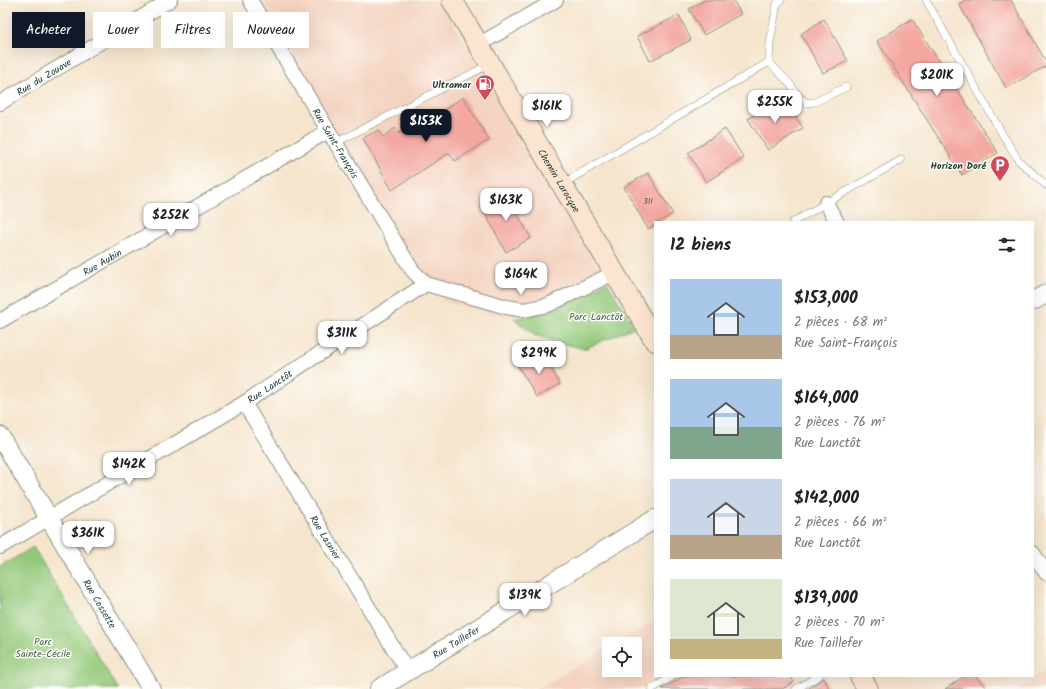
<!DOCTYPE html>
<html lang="fr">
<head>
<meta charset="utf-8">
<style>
	body { margin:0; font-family:Kalam,sans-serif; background:#f2f2f2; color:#222; height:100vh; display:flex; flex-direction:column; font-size:15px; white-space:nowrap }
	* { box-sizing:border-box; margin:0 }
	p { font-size:13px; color:#767676 }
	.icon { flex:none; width:22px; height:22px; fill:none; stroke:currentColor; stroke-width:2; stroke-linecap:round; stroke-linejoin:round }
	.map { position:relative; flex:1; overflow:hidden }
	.drawer { position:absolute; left:654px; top:221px; width:380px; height:456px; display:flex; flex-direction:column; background:#fff; border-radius:0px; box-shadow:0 4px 16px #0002 }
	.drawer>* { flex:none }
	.top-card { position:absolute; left:12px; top:12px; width:380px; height:36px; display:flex; gap:8px }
	.fabs { position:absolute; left:602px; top:637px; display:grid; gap:8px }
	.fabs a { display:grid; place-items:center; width:40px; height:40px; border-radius:0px; background:#fff; box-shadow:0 4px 16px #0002; font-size:20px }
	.price { position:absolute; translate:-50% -34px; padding:0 9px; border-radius:8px; background:#fff; color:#222; font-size:13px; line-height:26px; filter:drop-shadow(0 1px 2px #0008) }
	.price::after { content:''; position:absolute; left:50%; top:24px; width:12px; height:9px; margin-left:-6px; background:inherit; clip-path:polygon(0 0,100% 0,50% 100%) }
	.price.selected { background:#111827; color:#fff }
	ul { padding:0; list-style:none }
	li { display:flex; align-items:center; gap:12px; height:100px; padding:0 16px }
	li span { display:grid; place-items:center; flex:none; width:112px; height:80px; border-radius:0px; color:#555 }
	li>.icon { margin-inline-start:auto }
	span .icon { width:48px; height:48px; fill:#fffc; stroke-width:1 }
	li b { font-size:17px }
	h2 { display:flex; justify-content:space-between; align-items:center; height:48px; padding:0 16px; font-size:17px }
	.chip { padding:0 14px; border-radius:0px; background:#fff; box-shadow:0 4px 16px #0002; font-size:14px; line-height:36px }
	.chip.selected { background:#111827; color:#fff }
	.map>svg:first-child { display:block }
	.built { fill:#f4d3c0 }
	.green { fill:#94c97a; stroke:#5a8357 }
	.building { fill:#f3a7a0 }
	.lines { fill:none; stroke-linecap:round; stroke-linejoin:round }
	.service-casing { stroke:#8a9180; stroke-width:8 }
	.minor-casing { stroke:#8a9180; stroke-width:16 }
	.tertiary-casing { stroke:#8a9180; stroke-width:20 }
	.secondary-casing { stroke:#8a9180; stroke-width:22 }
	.service { stroke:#fff; stroke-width:7 }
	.minor { stroke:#fff; stroke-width:14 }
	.tertiary { stroke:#fff; stroke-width:18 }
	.secondary { stroke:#fce5d0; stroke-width:20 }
	.labels { text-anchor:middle; stroke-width:3; stroke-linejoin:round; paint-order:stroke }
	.number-label { font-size:8px; fill:#54584f }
	.street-label { font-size:10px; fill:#1f3d34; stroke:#fdfcf7 }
	.poi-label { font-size:10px; font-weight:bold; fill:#1f3d34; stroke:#fdfcf7; text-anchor:end }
	.park-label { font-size:10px; fill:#3c6046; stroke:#fdfcf7 }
</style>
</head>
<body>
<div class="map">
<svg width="1046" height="689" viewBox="0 0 1046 689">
	<rect width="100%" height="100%" fill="#fdfcf7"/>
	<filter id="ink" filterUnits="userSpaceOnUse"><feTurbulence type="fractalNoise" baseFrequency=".025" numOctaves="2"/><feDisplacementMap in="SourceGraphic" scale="8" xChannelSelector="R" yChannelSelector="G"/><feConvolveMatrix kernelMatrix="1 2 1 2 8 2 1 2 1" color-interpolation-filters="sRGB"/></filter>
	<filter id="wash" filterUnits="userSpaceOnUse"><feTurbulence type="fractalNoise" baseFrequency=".012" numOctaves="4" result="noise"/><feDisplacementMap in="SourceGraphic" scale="16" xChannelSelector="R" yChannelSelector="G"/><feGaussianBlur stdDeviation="0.9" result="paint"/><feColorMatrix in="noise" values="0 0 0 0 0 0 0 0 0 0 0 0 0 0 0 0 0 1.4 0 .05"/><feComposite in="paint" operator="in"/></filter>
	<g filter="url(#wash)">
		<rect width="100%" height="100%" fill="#f6e5cd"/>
		<g class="built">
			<path d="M250 0H439L607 282 552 311 514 319 446 302 426 284Z"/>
			<path d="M655 621V676H826L804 689H537L609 647V670H635V644H615Z"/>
			<path d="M1046 669V689H1018Z"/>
		</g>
		<g class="green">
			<path d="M607 282 634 327 584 349 534 335 514 319 552 311Z"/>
			<path d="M33 547 118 689H0V567Z"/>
		</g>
		<g id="blocks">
			<g class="building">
				<path d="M705 0H733L741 14 704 35 689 9Z"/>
				<path d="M966 0H1011L1046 62V66L1006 88 959 4Z"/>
				<path d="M679 15 691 40 650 61 637 36Z"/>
				<path d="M824 19 848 61 823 73 801 34Z"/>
				<path d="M912 19 998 153 962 175 877 41Z"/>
				<path d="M463 97 489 140 455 161 449 153 392 190 363 138 379 130 383 137 395 128 399 133 435 111 438 114Z"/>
				<path d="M782 97 803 128 768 150 748 119Z"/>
				<path d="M725 129 744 158 706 182 688 153Z"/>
				<path d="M648 173 673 214 660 222H655V225L648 229 624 187Z"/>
				<path d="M506 193 531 238 506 252 481 206Z"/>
				<path d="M542 353 560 384 537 397 518 366Z"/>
				<path d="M684 676H790L794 682 782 689H662Z"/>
				<path d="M965 676H976L987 689H945Z"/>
				<path d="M824 678 829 689H808Z"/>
			</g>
		</g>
	</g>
	<g filter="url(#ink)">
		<use href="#blocks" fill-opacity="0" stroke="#8a9180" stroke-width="1"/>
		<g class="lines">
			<g class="service-casing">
				<g id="service">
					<path d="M781 0 777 4 770 43 769 62 790 84 799 97 807 103 815 102 846 87"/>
					<path d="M926 0 1004 137 1019 161 1046 185"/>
					<path d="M335 143 490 64"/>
					<path d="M564 183 769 62"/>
					<path d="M793 222 901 160"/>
					<path d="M652 689 673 676"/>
					<path d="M796 689 819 676"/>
				</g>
			</g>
			<g class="minor-casing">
				<g id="minor">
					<path id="s1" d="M250 0 412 270 426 284"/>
					<path d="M478 45 556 0"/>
					<path id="s2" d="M0 103 170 0"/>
					<path d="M826 203 837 222"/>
					<path id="s3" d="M0 321 328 131"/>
					<path id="s4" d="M244 403 408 672"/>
					<path id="s5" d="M0 547 244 403 426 284 507 307 524 310 548 305 614 273"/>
					<path d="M1033 553 1046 573"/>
				</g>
			</g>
			<g class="tertiary-casing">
				<g id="tertiary">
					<path d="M1033 301 1046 294"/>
					<path id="s6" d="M0 436 151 689"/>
					<path id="s7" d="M379 689 655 519"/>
				</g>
			</g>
			<g class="secondary-casing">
				<g id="secondary">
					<path id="s8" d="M452 0 655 341"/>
					<path d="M860 676 868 689"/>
				</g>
			</g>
			<use href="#service" class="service"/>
			<use href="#minor" class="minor"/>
			<use href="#tertiary" class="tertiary"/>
			<use href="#secondary" class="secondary"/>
		</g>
	</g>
	<defs>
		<g id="fuel-pin" transform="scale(1)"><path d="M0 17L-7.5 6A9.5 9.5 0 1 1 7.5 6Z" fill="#d1495b" stroke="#fdfcf7"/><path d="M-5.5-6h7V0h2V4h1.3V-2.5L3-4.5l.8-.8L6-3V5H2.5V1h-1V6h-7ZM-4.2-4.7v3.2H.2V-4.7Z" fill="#fff"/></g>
		<g id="parking-pin" transform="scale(1)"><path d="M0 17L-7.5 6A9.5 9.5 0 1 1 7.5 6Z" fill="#d1495b" stroke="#fdfcf7"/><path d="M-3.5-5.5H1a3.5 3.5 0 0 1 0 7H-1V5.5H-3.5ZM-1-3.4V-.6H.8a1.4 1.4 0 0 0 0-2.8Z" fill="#fff"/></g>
	</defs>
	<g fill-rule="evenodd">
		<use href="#fuel-pin" x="485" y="84"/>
		<use href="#parking-pin" x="1000" y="165"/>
	</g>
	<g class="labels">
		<g class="number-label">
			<text x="648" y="204">311</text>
		</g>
		<g class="street-label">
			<text dy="4" stroke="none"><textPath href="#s2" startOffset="51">Rue du Zouave</textPath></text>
			<text dy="4" stroke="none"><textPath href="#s1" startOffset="167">Rue Saint-François</textPath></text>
			<text dy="4" stroke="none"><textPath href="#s8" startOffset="210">Chemin Larocque</textPath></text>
			<text dy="4" stroke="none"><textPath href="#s3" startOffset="118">Rue Aubin</textPath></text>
			<text dy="4" stroke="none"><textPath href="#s5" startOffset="314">Rue Lanctôt</textPath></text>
			<text dy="4" stroke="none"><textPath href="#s4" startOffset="157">Rue Lasnier</textPath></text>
			<text dy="4" stroke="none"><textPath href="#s6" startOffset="195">Rue Cossette</textPath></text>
			<text dy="4" stroke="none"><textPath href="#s7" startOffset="90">Rue Taillefer</textPath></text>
		</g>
		<g class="poi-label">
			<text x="471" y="88">Ultramar</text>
			<text x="986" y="169">Horizon Doré</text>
		</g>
		<g class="park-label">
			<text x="596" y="320">Parc Lanctôt</text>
			<text x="43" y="645">Parc<tspan x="43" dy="12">Sainte-Cécile</tspan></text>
		</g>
	</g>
</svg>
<div class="fabs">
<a><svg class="icon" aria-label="locate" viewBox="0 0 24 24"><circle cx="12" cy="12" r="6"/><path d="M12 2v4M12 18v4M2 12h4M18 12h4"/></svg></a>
</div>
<b class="price" style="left:937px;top:97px">$201K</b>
<b class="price" style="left:775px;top:124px">$255K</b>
<b class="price" style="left:547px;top:128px">$161K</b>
<b class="price selected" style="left:426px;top:143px">$153K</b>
<b class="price" style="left:506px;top:222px">$163K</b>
<b class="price" style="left:171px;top:237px">$252K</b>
<b class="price" style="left:521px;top:296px">$164K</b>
<b class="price" style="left:342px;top:355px">$311K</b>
<b class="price" style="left:539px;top:375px">$299K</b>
<b class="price" style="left:129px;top:486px">$142K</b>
<b class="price" style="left:88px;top:555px">$361K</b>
<b class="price" style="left:525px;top:617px">$139K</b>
<div class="top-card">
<a class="chip selected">Acheter</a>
<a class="chip">Louer</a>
<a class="chip">Filtres</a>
<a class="chip">Nouveau</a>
</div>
<section class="drawer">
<h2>12 biens<svg class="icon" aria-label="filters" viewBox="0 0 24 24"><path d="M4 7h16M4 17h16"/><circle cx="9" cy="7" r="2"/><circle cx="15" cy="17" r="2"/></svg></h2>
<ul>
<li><span style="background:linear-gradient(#a9c7e8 70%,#b9a48a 0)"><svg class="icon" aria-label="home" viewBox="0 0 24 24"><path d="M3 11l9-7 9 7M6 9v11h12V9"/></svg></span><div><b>$153,000</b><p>2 pièces · 68 m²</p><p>Rue Saint-François</p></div></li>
<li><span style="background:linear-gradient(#a9c7e8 60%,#7fa58c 0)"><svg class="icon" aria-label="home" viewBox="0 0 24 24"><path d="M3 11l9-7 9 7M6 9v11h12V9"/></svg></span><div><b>$164,000</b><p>2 pièces · 76 m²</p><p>Rue Lanctôt</p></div></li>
<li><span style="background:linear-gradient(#c9d6e8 70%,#b9a48a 0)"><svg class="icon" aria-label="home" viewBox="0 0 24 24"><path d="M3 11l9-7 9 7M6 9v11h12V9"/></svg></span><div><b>$142,000</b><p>2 pièces · 66 m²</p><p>Rue Lanctôt</p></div></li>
<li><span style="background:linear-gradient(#dfe7d0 75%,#c2b280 0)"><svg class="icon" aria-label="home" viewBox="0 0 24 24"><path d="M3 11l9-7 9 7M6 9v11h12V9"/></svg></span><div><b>$139,000</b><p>2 pièces · 70 m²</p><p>Rue Taillefer</p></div></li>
</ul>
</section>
</div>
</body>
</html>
